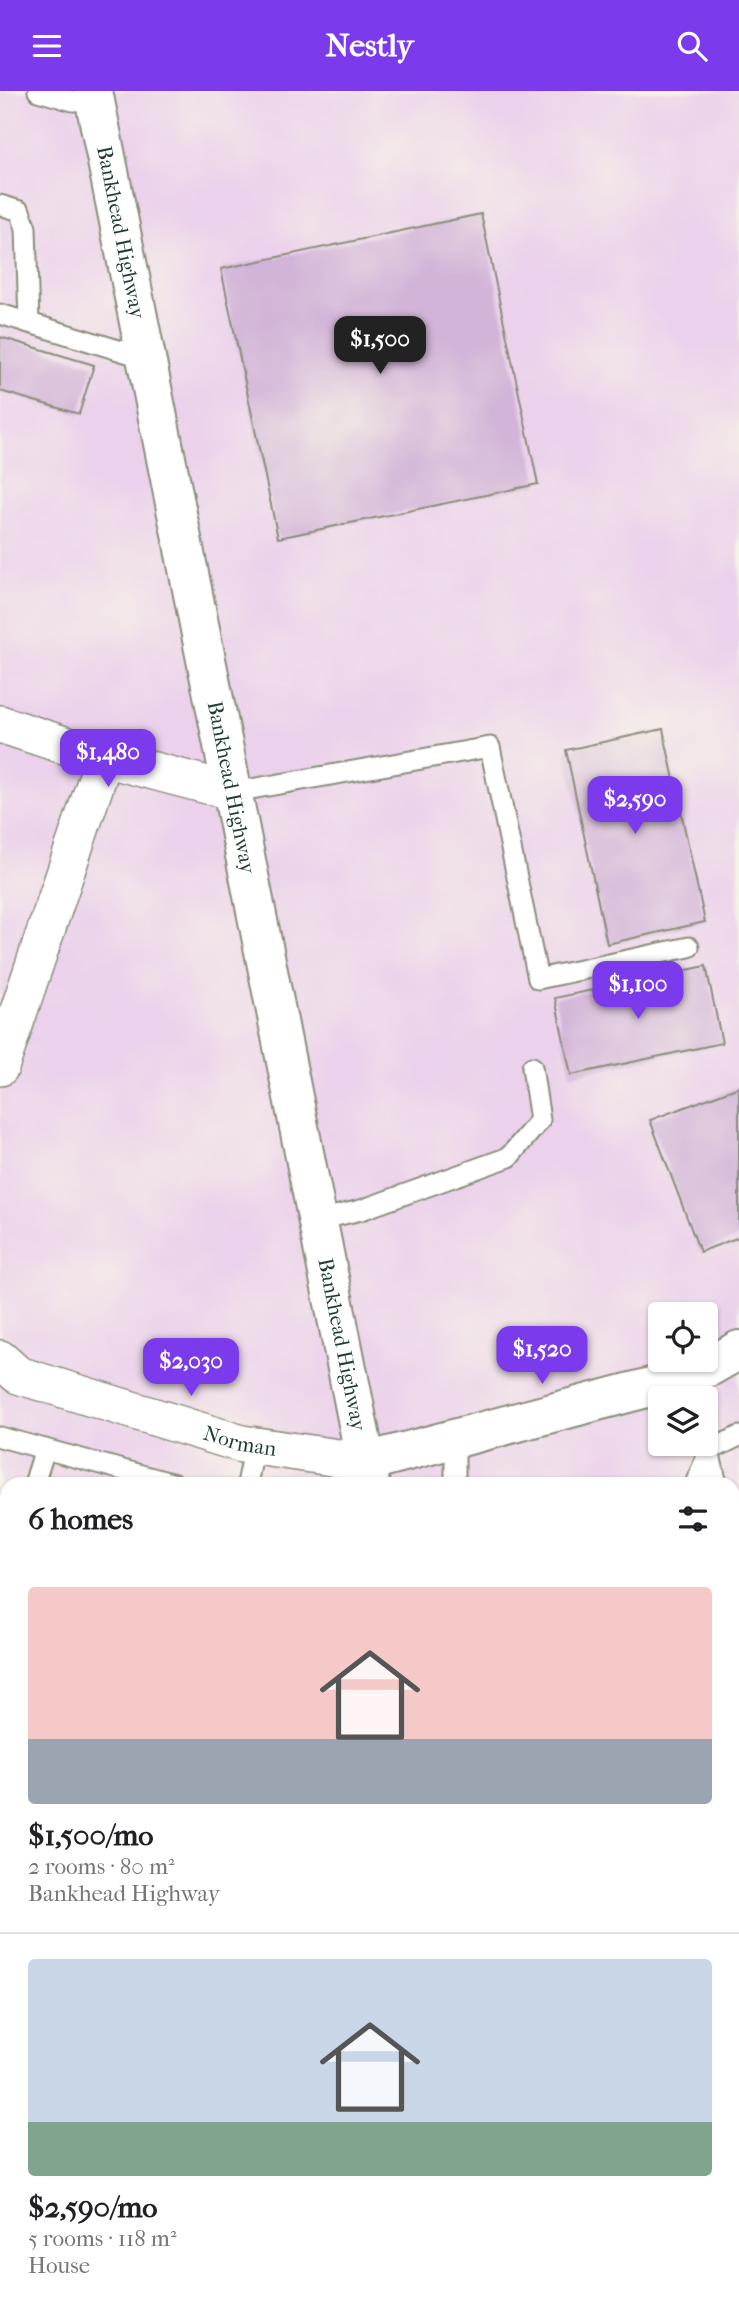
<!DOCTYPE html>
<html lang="en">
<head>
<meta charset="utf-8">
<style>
	body { margin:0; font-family:"IM FELL French Canon",serif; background:#f2f2f2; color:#202124; height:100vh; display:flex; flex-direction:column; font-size:26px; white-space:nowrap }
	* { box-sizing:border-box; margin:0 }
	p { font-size:23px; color:#757577 }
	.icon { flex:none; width:38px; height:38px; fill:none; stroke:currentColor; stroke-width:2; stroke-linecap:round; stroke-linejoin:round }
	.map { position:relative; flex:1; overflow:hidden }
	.details { position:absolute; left:0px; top:1386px; width:740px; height:842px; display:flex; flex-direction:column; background:#fff; border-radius:21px 21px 0 0; box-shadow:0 2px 5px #0004 }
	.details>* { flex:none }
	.tools { position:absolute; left:648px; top:1211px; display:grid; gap:14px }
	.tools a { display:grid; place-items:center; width:70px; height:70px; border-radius:7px; background:#fff; box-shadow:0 2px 5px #0004; font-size:35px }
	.price { position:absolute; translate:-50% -60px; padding:0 16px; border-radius:14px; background:#7c3aed; color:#fff; font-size:23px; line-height:46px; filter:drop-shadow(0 2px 4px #0008) }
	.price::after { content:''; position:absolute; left:50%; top:42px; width:21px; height:16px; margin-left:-10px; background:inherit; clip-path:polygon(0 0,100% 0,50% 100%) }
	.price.on { background:#222; color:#fff }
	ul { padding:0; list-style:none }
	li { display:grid; align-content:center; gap:14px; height:371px; padding:0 28px }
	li+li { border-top:2px solid #e0e0e0 }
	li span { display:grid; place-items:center; height:217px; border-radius:7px; color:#555 }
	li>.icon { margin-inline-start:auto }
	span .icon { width:126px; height:126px; fill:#fffc; stroke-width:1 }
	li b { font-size:30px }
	h2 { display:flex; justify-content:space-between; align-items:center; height:84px; padding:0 28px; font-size:30px }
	header { display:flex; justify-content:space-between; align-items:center; height:91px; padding:0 28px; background:#7c3aed; color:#fff; font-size:32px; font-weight:800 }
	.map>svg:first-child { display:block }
	.built { fill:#ebd1eb; fill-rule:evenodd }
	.building { fill:#d2b4d8 }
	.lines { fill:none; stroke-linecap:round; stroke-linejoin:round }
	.service-casing { stroke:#8a8d7b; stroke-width:23 }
	.minor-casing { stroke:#8a8d7b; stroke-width:40 }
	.tertiary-casing { stroke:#8a8d7b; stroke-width:42 }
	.primary-casing { stroke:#8a8d7b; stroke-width:42 }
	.service { stroke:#fff; stroke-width:19 }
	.minor { stroke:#fff; stroke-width:37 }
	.tertiary { stroke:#fff; stroke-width:38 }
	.primary { stroke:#fff; stroke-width:38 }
	.labels { text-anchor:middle; stroke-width:5; stroke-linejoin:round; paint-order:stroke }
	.street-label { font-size:21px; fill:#1f3d34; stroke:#f7f3e8 }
</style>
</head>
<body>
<header><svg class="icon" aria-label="menu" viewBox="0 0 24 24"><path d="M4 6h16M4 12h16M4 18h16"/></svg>Nestly<svg class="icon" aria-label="search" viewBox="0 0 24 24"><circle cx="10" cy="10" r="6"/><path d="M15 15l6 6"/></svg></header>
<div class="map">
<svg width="739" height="2227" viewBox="0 0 739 2227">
	<rect width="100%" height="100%" fill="#f7f3e8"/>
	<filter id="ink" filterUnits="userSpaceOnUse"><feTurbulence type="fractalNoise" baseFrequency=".0143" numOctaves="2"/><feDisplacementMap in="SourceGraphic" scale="14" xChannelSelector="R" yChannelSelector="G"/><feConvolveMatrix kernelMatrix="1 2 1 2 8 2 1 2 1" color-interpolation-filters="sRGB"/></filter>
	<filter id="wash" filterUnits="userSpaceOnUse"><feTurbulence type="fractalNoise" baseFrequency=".00686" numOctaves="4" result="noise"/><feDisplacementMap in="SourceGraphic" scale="28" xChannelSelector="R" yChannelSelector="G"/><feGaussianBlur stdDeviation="1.57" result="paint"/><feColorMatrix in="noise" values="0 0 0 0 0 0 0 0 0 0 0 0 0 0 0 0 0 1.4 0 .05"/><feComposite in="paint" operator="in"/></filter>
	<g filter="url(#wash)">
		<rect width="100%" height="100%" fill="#f4ddc2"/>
		<path class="built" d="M0 0H739V2227H0ZM660 1223H705V1269H660ZM660 1307H705V1353H660ZM7 1393H733V2221H7Z"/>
		<g id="blocks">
			<g class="building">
				<path d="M481 123 538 393 278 447 221 178Z"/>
				<path d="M0 246 94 274 79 323 0 300Z"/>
				<path d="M663 638 705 831 607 853 566 659Z"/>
				<path d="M706 875 722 952 571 984 555 907Z"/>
				<path d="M739 996V1146L700 1161 650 1029Z"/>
				<path d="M739 1984V2163L733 2165V1985Z"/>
				<path d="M306 2221H443L445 2227H288Z"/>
			</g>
		</g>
	</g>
	<g filter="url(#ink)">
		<use href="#blocks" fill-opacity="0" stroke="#8a8d7b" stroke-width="2"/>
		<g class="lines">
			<g class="service-casing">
				<g id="service">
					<path d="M38 0 73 10 94 7"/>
					<path d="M0 114 20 120 26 137 29 232"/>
					<path d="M0 223 148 268"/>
					<path d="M234 701 490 656 538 888 689 856"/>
					<path d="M318 1129 361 1119 509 1066 540 1029 532 976"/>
					<path d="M0 1346 175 1393"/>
					<path d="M709 1360 717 1393"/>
					<path d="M34 1393 45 1358"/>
					<path d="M247 1393 255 1355"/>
					<path d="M455 1393V1348"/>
					<path d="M695 1393 709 1360 739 1345"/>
					<path d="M733 1460 739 1484"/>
					<path d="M0 1497 7 1476"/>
					<path d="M0 1657 7 1659"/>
					<path d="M733 1675 739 1673"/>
					<path d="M0 1796 7 1799"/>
				</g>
			</g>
			<g class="minor-casing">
				<g id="minor">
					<path d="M0 633 104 667 234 701"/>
					<path d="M0 976 104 667"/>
					<path id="s1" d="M0 1268 18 1284 242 1353 366 1371"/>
				</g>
			</g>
			<g class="tertiary-casing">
				<g id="tertiary">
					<path id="s2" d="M93 0 370 1393"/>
					<path d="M366 1371 677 1289 709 1276 739 1259"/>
					<path d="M531 2221 532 2227"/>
				</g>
			</g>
			<g class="primary-casing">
				<g id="primary">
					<path d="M733 1761 739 1759"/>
					<path d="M0 1971 7 1969"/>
				</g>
			</g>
			<use href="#service" class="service"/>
			<use href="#minor" class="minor"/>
			<use href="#tertiary" class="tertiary"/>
			<use href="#primary" class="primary"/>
		</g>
	</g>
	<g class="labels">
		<g class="street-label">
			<text dy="7" stroke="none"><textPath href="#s2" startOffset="144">Bankhead Highway</textPath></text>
			<text dy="7" stroke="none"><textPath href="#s2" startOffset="710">Bankhead Highway</textPath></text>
			<text dy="7" stroke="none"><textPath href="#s2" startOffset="1278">Bankhead Highway</textPath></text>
			<text dy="7" stroke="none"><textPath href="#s1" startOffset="256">Norman</textPath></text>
		</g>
	</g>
</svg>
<div class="tools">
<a><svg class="icon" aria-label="locate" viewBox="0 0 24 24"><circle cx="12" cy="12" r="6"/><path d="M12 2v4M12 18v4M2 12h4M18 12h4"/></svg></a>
<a><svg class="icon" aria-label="layers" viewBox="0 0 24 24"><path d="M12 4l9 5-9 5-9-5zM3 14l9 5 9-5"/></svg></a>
</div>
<b class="price on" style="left:380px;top:285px">$1,500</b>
<b class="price" style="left:108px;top:698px">$1,480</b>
<b class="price" style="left:635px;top:745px">$2,590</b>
<b class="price" style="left:638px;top:930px">$1,100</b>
<b class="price" style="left:542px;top:1295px">$1,520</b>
<b class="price" style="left:191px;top:1307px">$2,030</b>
<section class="details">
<h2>6 homes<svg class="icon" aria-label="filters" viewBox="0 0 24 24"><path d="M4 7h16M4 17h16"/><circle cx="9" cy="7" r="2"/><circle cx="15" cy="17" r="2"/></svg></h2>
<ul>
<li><span style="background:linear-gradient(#f6c9c9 70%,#9aa5b1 0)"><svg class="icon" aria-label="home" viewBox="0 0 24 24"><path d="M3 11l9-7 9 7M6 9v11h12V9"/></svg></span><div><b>$1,500/mo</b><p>2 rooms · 80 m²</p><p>Bankhead Highway</p></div></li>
<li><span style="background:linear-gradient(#c9d6e8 75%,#7fa58c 0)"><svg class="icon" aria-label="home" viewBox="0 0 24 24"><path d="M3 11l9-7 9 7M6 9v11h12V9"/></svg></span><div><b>$2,590/mo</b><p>5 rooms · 118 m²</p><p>House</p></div></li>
</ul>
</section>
</div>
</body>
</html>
